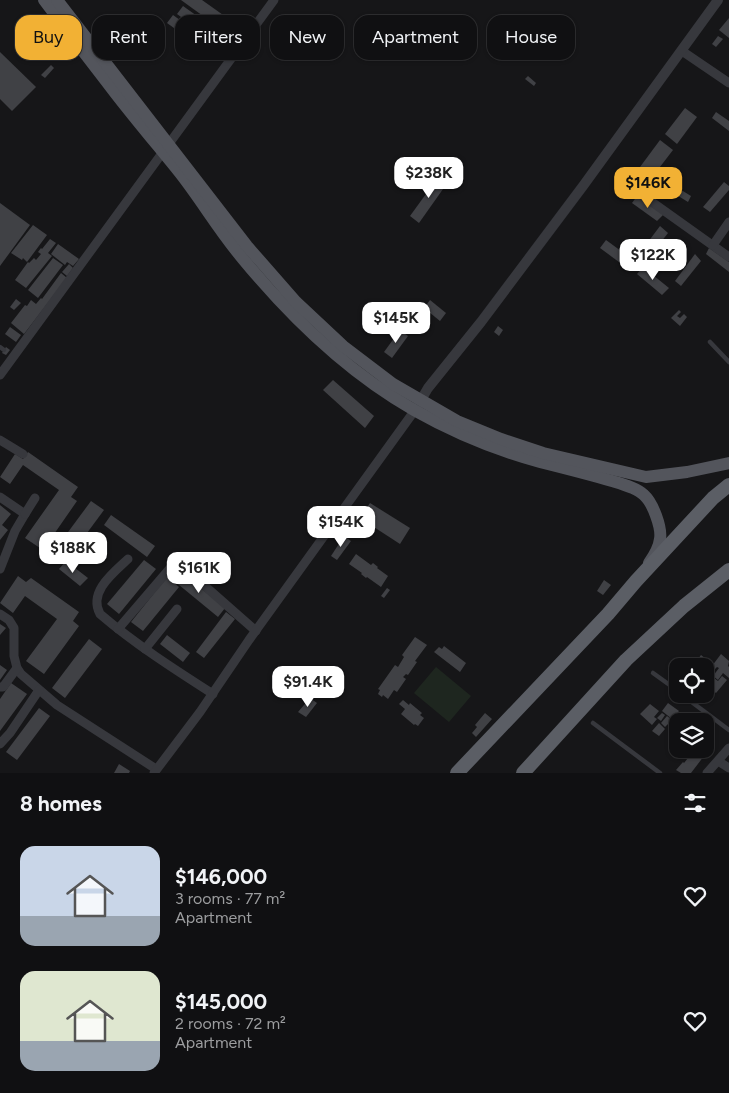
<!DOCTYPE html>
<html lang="en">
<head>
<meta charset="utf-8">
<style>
	body { margin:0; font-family:Figtree,sans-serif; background:#19191b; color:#f1f3f6; height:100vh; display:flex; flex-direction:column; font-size:19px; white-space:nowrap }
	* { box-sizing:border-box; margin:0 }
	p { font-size:16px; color:#9c9d9f }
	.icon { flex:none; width:28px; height:28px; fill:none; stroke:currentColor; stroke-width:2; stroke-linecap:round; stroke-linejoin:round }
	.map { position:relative; height:773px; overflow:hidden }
	.panel { display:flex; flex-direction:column; background:#101012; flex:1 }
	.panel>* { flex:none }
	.banner { position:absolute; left:15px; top:15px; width:700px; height:45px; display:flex; gap:10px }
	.fabs { position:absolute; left:669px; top:658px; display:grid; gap:10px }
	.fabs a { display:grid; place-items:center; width:45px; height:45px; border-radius:10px; background:#101012; box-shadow:0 1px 4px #0004,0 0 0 1px #303032; font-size:25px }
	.price { position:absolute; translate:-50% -42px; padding:0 11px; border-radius:10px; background:#fff; color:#222; font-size:16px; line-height:32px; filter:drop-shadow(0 1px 2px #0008) }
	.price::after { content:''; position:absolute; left:50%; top:30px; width:15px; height:11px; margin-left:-8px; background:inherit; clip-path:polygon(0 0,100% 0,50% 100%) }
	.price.active { background:#f2b134; color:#111 }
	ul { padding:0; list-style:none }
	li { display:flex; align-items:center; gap:15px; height:125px; padding:0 20px }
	li span { display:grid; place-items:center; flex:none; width:140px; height:100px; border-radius:15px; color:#555 }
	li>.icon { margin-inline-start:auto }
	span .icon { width:60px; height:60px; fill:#fffc; stroke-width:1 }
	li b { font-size:21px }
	h2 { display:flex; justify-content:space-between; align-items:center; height:60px; padding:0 20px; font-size:21px }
	.chip { padding:0 18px; border-radius:15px; background:#101012; box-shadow:0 1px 4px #0004,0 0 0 1px #303032; font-size:18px; line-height:45px }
	.chip.active { background:#f2b134; color:#111 }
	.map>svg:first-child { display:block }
	.green { fill:#1e261f }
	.building { fill:#404145 }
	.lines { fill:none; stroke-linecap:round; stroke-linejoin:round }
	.service { stroke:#37383d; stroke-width:4.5 }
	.minor { stroke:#37383d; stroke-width:9 }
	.tertiary { stroke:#37383d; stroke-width:10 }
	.primary { stroke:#53555c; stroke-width:12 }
	.trunk { stroke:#5b5e65; stroke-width:14 }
</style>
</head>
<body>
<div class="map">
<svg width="729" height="773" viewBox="0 0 729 773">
	<rect width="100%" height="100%" fill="#161618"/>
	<path class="green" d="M436 667 471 696 449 722 414 693Z"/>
	<g class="building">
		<path d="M181 0H202L240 27 232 37Z"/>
		<path d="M183 6 228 38 222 47 177 14Z"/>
		<path d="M173 15 223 51 217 59 167 23Z"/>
		<path d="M729 18V38L719 30Z"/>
		<path d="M41 25 53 34 44 47 31 38Z"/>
		<path d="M718 36 723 39 716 47 712 44Z"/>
		<path d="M47 48 55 55 52 58 44 51Z"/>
		<path d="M0 52 36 87 12 111 0 99Z"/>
		<path d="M502 52 507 56 504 60 498 55Z"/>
		<path d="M51 65 54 68 45 78 41 75Z"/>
		<path d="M528 76 536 83 534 86 525 79Z"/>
		<path d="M685 108 697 117 677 144 665 134Z"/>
		<path d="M716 112 729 121V131L712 118Z"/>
		<path d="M660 140 673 150 653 176 640 167Z"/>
		<path d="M439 176 448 182 419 223 410 216Z"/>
		<path d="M665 180 691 196 688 202 662 186Z"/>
		<path d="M724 182 729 186V190L710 212 703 207Z"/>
		<path d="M637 196 664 214 657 221 632 203Z"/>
		<path d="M0 203 30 225 0 266Z"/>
		<path d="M33 225 47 235 27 262 23 258 22 260 11 253Z"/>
		<path d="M660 226 668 233 647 260 639 254Z"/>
		<path d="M50 239 56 243 48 253 52 256 26 288 15 280 28 262 29 263 34 258 36 260 41 254 38 252 41 248 42 249Z"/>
		<path d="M606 240 632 259 627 268 600 248Z"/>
		<path d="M58 244 79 259 73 266 67 262 65 265 51 254Z"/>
		<path d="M709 248 729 262V272L706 254Z"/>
		<path d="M695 254 701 261 681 286 675 281Z"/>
		<path d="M53 258 63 265 38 298 28 290Z"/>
		<path d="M69 264 73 268 67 276 62 272Z"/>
		<path d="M643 267 669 288 662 295 637 274Z"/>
		<path d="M61 273 67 278 24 334 11 323 25 305 27 306 31 300 36 304 41 298 42 299Z"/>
		<path d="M16 299 21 303 14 310 10 307Z"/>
		<path d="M430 300 446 313 440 321 424 308Z"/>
		<path d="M679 310 681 312 677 316 680 318 684 314 687 317 680 326 671 318Z"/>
		<path d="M498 326 503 330 499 336 494 332Z"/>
		<path d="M10 327 21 335 16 342 5 334Z"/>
		<path d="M400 330 408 336 392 358 384 352Z"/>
		<path d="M6 347 10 350 6 355 2 353Z"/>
		<path d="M333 380 374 416 365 428 323 390Z"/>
		<path d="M28 452 78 487 71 497 77 501 43 550 25 538 59 490 23 465 10 484 0 477 15 454 23 459Z"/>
		<path d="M91 501 104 510 70 556 57 547Z"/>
		<path d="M370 503 410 528 400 544 360 518Z"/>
		<path d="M0 505 11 514 2 525 8 530 0 540Z"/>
		<path d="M111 515 155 546 147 557 104 525Z"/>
		<path d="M344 536 351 541 337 560 331 556Z"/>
		<path d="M356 554 371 565 373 563 378 567 377 568 388 576 381 587 367 577 366 578 361 574 362 573 349 564Z"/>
		<path d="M144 560 156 569 119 614 107 604Z"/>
		<path d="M66 561 88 578 80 586 59 569Z"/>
		<path d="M180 571 225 608 218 617 173 580Z"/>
		<path d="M18 576 26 582 31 578 79 612 73 621 79 626 44 674 26 661 57 619 25 596 13 613 0 603Z"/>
		<path d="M167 577 179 587 143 631 131 622Z"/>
		<path d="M604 580 611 585 603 595 597 591Z"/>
		<path d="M387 588 390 590 384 598 381 596Z"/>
		<path d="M226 612 235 619 204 658 196 652Z"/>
		<path d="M0 624 6 628 0 635Z"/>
		<path d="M167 635 190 653 183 662 160 644Z"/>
		<path d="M415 637 427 645 415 661 417 662 408 675 406 674 403 677 406 679 397 692 394 690 388 699 383 695 382 697 378 694 380 690 378 689 395 665 398 667 404 657 402 655Z"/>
		<path d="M89 639 102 649 65 698 52 688Z"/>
		<path d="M444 646 466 663 460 672 434 652 439 647 442 649Z"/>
		<path d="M721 654 729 661 728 666 729 667V678L723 673 718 680 713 676 719 668 717 667 712 672 711 671 705 679V666H693L701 655 711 663 707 668 709 670Z"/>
		<path d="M0 665 7 670 0 680Z"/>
		<path d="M710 675 718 681 722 676 727 680 716 693 705 684V681Z"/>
		<path d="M11 683 27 694 0 731V699Z"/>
		<path d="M310 698 317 703 306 717 298 712Z"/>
		<path d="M403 700 409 705 410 703 422 713 420 715 424 718 418 726 415 724 414 725 401 714 405 709 399 704Z"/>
		<path d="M668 703 679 711 672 719 662 711Z"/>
		<path d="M650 704 659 711 654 717 657 719 652 725 640 714Z"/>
		<path d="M39 708 50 716 17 760 6 752Z"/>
		<path d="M485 713 492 719 476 737 472 733 477 727 475 725Z"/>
		<path d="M662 713 665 715 661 721 657 718Z"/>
		<path d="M667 716 672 720 665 727 661 723Z"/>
		<path d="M659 723 665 729 659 736 652 731Z"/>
		<path d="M693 749H698L696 751 704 756 691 773H681L676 770 683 762 684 763 688 758 686 756Z"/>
		<path d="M119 764 130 771 129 773H114Z"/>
	</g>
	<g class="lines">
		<g class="service">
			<path d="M710 342 729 362"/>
			<path d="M0 347 4 350"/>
			<path d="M653 673 678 691"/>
			<path d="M681 694 729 730"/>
			<path d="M593 723 660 773"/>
		</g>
		<g class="minor">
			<path d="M682 51 729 83"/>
			<path d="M628 185 729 257"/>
			<path d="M713 245 729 222"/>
			<path d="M0 375 274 0"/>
			<path d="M0 440 23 454"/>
			<path d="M0 497 25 514 15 531 0 569"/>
			<path d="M25 514 35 498"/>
			<path d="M128 559C113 573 88 592 100 614 135 644 174 669 213 694"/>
			<path d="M0 614 9 620 14 628V656L17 668 21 674 57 705 156 769"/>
			<path d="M118 629 172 566 177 565H181L256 631"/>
			<path d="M145 649 177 609"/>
			<path d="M0 687H3L17 668"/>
			<path d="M0 744 10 733 39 690"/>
			<path d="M718 761 729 768"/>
			<path d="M154 773 200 712 249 640 415 410"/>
			<path d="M707 773 729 748"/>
		</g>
		<path class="tertiary" d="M418 405 428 388 481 322 583 186 718 0"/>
		<g class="primary">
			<path d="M44 0C68 32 92 63 116 94 137 121 159 147 180 173 202 201 220 232 243 259 290 316 349 373 414 410 453 432 496 450 540 462 564 468 588 474 612 481 622 484 637 488 644 495 653 503 662 528 660 539 659 548 654 556 649 563"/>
			<path d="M57 0 247 246 296 302 343 346 393 384 457 421 501 439 543 453 646 477 687 472 729 463"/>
		</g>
		<g class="trunk">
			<path d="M457 773 608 614 636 581 713 498 729 485"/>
			<path d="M523 773 626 660 684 606 729 570"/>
		</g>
	</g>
</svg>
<div class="fabs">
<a><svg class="icon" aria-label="locate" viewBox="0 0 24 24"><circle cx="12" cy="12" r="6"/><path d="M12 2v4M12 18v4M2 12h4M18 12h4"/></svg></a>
<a><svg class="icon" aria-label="layers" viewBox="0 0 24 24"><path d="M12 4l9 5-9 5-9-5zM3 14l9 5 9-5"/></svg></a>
</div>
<b class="price" style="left:429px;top:199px">$238K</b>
<b class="price active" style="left:648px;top:209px">$146K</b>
<b class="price" style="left:653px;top:281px">$122K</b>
<b class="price" style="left:396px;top:344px">$145K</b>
<b class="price" style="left:341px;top:548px">$154K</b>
<b class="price" style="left:73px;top:574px">$188K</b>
<b class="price" style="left:199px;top:594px">$161K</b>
<b class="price" style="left:308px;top:708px">$91.4K</b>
<div class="banner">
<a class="chip active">Buy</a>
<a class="chip">Rent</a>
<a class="chip">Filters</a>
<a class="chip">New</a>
<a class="chip">Apartment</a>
<a class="chip">House</a>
</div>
</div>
<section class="panel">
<h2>8 homes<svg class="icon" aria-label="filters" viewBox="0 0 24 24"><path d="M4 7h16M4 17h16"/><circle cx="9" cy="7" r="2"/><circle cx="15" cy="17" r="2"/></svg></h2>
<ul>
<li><span style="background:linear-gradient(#c9d6e8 70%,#9aa5b1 0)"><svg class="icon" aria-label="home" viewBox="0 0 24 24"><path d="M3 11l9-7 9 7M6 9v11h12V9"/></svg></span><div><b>$146,000</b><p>3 rooms · 77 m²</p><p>Apartment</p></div><svg class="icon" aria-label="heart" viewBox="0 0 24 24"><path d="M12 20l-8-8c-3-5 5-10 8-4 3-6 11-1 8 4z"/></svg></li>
<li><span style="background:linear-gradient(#dfe7d0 70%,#9aa5b1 0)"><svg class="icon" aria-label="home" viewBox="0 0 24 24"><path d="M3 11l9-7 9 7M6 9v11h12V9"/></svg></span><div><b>$145,000</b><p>2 rooms · 72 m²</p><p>Apartment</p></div><svg class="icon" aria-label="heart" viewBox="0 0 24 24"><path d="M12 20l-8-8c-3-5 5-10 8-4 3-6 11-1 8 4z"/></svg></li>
</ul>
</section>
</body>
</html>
